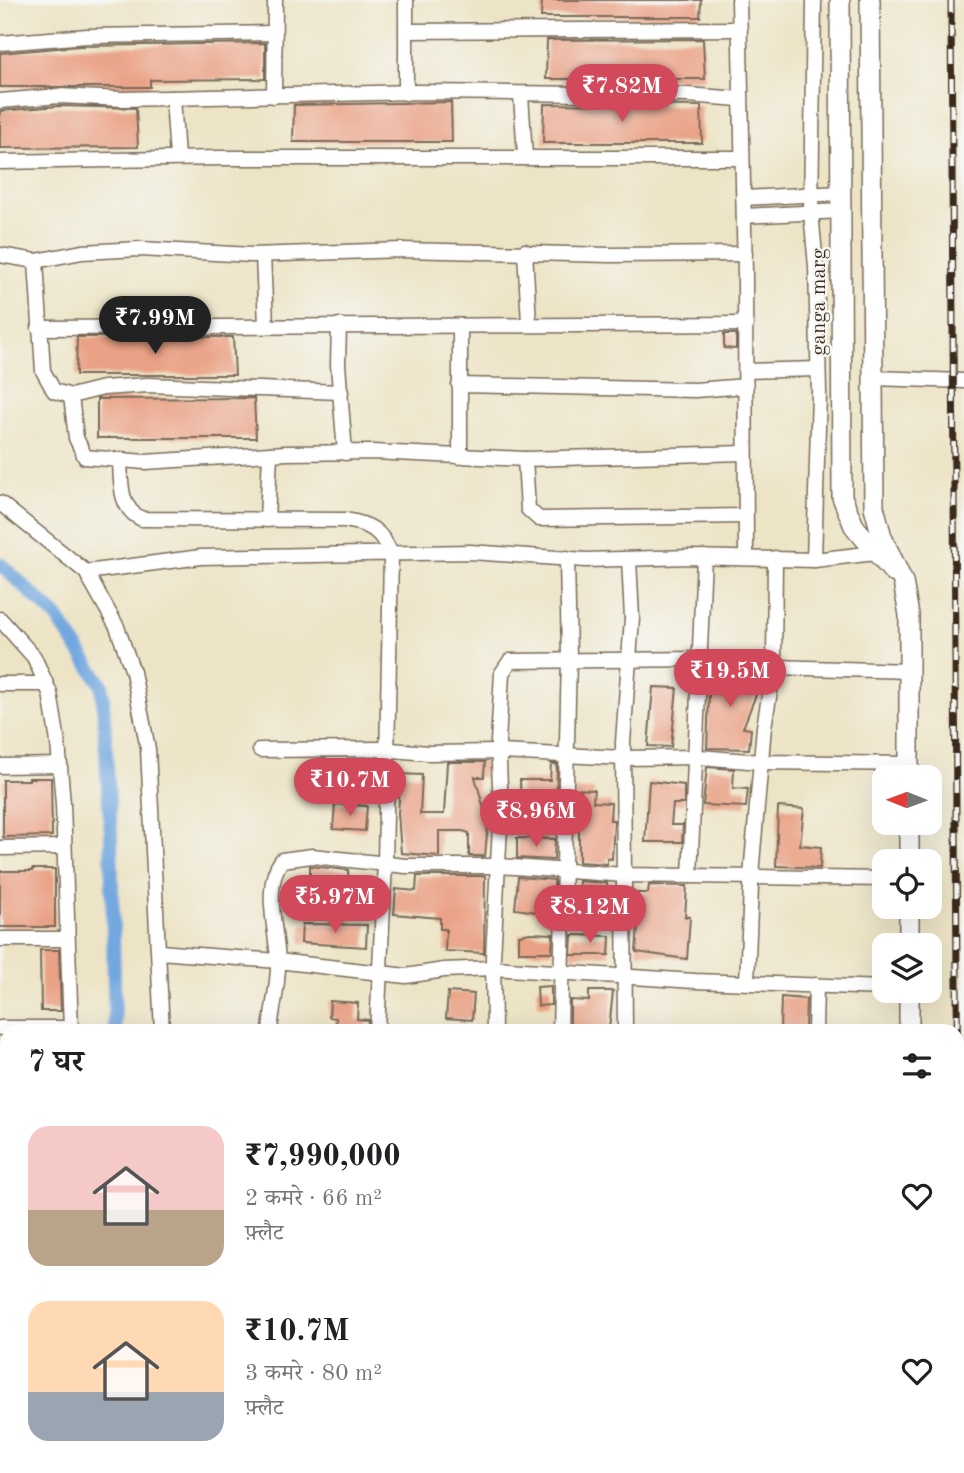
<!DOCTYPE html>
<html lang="hi">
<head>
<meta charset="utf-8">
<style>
	body { margin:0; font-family:"Old Standard TT","Noto Serif Devanagari",serif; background:#f2f2f2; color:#202124; height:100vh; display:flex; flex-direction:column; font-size:26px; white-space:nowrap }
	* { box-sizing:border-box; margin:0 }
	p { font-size:23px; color:#757577 }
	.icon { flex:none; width:38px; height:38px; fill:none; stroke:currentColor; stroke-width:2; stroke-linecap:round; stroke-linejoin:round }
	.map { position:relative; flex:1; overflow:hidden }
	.details { position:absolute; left:0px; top:1024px; width:964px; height:450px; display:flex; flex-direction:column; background:#fff; border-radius:21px 21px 0 0; box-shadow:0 7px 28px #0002 }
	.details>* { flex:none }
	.needle { width:46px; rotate:271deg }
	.fabs { position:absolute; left:872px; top:765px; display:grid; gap:14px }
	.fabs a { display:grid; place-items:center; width:70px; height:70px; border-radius:14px; background:#fff; box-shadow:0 7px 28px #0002; font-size:35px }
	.price { position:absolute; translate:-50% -60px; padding:0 16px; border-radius:24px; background:#d1495b; color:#fff; font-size:23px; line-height:46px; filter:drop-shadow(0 2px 4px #0008) }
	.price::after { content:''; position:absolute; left:50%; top:42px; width:21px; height:16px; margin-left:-10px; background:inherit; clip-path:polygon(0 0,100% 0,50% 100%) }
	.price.selected { background:#222; color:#fff }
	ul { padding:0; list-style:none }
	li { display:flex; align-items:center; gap:21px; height:175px; padding:0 28px }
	li span { display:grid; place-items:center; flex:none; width:196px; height:140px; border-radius:21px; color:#555 }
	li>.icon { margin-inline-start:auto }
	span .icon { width:84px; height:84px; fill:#fffc; stroke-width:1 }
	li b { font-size:30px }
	h2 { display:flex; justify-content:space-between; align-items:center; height:84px; padding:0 28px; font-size:30px }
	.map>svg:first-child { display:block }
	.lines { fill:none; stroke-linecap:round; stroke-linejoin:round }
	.canal { stroke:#72a7df; stroke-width:14 }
	.building { fill:#eaa286 }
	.street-casing { stroke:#796b59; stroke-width:17 }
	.secondary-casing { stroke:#796b59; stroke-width:22 }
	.street { stroke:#fff; stroke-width:14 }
	.secondary { stroke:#fff; stroke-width:19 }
	.rail-casing { stroke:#3b2a1e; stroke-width:7 }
	.rail { stroke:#f6f6f2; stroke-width:4.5; stroke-dasharray:13; stroke-linecap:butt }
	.labels { text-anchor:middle; stroke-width:5; stroke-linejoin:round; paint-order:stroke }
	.street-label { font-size:21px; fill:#3b2a1e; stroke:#f6f6f2 }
</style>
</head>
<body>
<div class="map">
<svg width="964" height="1473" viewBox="0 0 964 1473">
	<rect width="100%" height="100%" fill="#f6f6f2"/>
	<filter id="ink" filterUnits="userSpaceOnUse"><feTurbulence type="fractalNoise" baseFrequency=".0143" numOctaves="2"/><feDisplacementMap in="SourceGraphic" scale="14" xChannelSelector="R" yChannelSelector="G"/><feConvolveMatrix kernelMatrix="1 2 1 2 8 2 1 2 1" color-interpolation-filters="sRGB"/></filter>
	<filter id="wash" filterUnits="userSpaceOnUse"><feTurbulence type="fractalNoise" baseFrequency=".00686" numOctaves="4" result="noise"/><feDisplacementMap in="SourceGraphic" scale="28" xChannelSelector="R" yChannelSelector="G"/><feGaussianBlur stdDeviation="1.57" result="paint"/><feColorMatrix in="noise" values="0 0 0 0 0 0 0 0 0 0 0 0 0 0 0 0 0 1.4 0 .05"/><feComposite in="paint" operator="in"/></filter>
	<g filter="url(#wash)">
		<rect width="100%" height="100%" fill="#ede4c6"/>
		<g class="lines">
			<g class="canal">
				<path d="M0 564 56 616 102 685 111 835 115 1031"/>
				<path d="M174 1466 176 1473"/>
			</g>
		</g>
		<g id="blocks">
			<g class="building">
				<path d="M542 0H701L700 17H541Z"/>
				<path d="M703 39 705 79H546L547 40Z"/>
				<path d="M265 43V79L150 80V87H0V53L80 46Z"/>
				<path d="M451 102 452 142H293L294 105Z"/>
				<path d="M544 104 701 106 702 143H543Z"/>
				<path d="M59 106 136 108 138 147 0 148V111Z"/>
				<path d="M724 334H736V349L724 348Z"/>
				<path d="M77 337H233L235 375H76Z"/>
				<path d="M254 398 256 438H97V399Z"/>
				<path d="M710 670 759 675 757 692 743 728 751 729 749 749 707 748Z"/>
				<path d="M653 687 677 688 671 747 648 746Z"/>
				<path d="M447 762H485L484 777H475L488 823 485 856H469V833L463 831H439V856L401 853 398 813 401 774 422 775 420 814H444Z"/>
				<path d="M551 764H557L556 816H521L520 780H550Z"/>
				<path d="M707 767 734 769 733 788 748 789 746 807 703 805Z"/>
				<path d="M29 778H51L52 836 3 837V780H29Z"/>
				<path d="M649 781 684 785V804H673L671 825H683L682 842H645Z"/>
				<path d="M575 789 594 790 593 802 611 803 610 820H614L612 859 607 858V864L579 862V807H575Z"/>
				<path d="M335 804 367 806 365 831 333 829Z"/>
				<path d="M778 807 804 809 800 845 821 847 820 868 776 866Z"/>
				<path d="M517 838 555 839 554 860 517 858Z"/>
				<path d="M310 866 348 870 349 885H310Z"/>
				<path d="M32 869H55V927H0V871H32Z"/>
				<path d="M417 876H485L484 953 445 951 446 929H440V918L394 914 396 889 416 891Z"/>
				<path d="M518 877 554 880V894L539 893 537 912 515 909Z"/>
				<path d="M579 881 607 883 609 916 572 914 573 897H579Z"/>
				<path d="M649 885 687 886 685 917H690L687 959 636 952 639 914H637V893H648Z"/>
				<path d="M302 924 367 925 366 947 301 943Z"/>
				<path d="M530 933 553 934 552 952H519V935Z"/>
				<path d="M572 935 610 936 609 955H571Z"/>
				<path d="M40 950H59L61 1011H41Z"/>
				<path d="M551 986V1005L538 1006 537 987Z"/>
				<path d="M589 991H613L609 1029 570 1031V1000L589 1001Z"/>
				<path d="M448 992 474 994 472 1020 446 1018Z"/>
				<path d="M781 997 806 999 805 1031H780Z"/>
				<path d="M330 1001 358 1003 357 1019 368 1020 367 1031H335L336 1018 329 1017Z"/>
			</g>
		</g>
	</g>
	<g filter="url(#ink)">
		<use href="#blocks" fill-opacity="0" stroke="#796b59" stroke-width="2"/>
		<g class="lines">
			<g class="street-casing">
				<g id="street">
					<path d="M739 0 745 274 746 557"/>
					<path d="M814 0 811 212 816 266 819 393 814 560"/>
					<path d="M407 31 740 29"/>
					<path d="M0 43 87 36 275 33"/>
					<path d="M406 93V0"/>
					<path d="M521 95 525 156"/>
					<path d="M274 96 275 0"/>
					<path d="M173 98 177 158"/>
					<path d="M0 101 59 96 123 99 417 92 687 95 740 99"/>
					<path d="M0 162 221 158H741"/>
					<path d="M744 198 841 193"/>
					<path d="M744 216 841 211"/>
					<path d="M525 251 529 323"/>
					<path d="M0 255 36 261 43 371 54 391 71 396 76 438 85 457 145 462 286 453 373 452 525 459 528 509 539 519 745 516"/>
					<path d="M263 255 266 325"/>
					<path d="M36 261 82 252 140 249 252 255 402 250 610 255 745 254"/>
					<path d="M339 325 338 365 345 453"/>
					<path d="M460 326V457"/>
					<path d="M39 328 746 324"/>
					<path d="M746 371 817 369"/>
					<path d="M873 378 964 381"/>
					<path d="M459 385 695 390 746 386"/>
					<path d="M71 396 103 388 148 385 341 392"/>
					<path d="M525 459 745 453"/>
					<path d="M120 460C121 482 119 509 142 519L345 520C370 524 381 530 391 554L385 863 377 1031"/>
					<path d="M0 503 86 572 201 557 470 552 586 560 691 557 814 560 884 552"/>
					<path d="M267 520 270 454"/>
					<path d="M86 572 117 627 133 672 148 749 162 1031"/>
					<path d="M0 619 34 657 50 693 58 742 63 804 71 1031"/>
					<path d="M0 684H46"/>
					<path d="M260 750 378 749 429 753 498 752 624 758 699 757 761 762 909 764"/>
					<path d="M0 766 60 765"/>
					<path d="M0 848 64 847"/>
					<path d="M690 876 704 557"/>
					<path d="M0 939H67"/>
					<path d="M159 952 278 961 406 976 444 970 493 968 695 981 884 988"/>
					<path d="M747 981 752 863 764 727 774 667 775 558"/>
					<path d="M0 1028H71"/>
					<path d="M270 1031C272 1008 279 983 278 961 277 931 262 886 282 860L312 856 406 866H499L624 875 884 879"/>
					<path d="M494 1031 493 957 501 808 498 742 502 673 510 661 701 659 774 667 909 671"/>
					<path d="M560 1031 569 658 567 558"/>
					<path d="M625 1031 623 742 632 618 629 560"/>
					<path d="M815 1031 816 985"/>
					<path d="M0 1110H7"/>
					<path d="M0 1197H7"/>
					<path d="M0 1283H7"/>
					<path d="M0 1331H7"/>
					<path d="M0 1370H7"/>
					<path d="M0 1458 7 1457"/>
					<path d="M224 1466 226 1473"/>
					<path d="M754 1466V1473"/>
					<path d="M818 1466V1473"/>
					<path d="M920 1466 921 1473"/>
					<path d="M404 1473V1466"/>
				</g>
			</g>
			<g class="secondary-casing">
				<g id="secondary">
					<path d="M840 0 842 497 854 526 893 572"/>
					<path d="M870 0 874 507 882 537 903 582 909 615V777"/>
					<path d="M909 822V861"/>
					<path d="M909 906V945"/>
					<path d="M909 990V1031"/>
					<path d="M845 1466V1473"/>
					<path d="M877 1466V1473"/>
				</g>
			</g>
			<use href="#street" class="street"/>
			<use href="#secondary" class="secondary"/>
			<g class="rail-casing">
				<path id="rail" d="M951 0 960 1473"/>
			</g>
			<use href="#rail" class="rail"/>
		</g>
	</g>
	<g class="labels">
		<g class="street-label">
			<text transform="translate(818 302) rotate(-90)" y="7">ganga marg</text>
		</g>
	</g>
</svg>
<div class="fabs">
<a><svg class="needle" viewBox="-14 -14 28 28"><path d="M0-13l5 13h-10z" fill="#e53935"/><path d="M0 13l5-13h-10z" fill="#757577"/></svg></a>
<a><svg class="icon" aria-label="locate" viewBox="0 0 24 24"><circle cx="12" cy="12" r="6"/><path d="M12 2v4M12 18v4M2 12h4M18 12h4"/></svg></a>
<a><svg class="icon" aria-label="layers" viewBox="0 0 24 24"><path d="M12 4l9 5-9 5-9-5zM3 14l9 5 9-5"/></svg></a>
</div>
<b class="price" style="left:622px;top:124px">₹7.82M</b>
<b class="price selected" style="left:155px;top:356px">₹7.99M</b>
<b class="price" style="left:730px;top:709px">₹19.5M</b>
<b class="price" style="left:350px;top:818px">₹10.7M</b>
<b class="price" style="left:536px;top:849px">₹8.96M</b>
<b class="price" style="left:335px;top:935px">₹5.97M</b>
<b class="price" style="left:590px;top:945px">₹8.12M</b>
<section class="details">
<h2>7 घर<svg class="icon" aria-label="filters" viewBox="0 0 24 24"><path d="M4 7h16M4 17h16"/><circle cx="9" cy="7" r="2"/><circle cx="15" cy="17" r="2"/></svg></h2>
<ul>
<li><span style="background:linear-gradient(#f6c9c9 60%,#b9a48a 0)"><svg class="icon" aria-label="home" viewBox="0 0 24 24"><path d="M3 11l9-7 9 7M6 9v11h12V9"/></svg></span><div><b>₹7,990,000</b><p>2 कमरे · 66 m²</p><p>फ़्लैट</p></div><svg class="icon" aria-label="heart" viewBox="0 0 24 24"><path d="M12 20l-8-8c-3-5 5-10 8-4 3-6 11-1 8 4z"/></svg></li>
<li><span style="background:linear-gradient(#ffd9b3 65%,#9aa5b1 0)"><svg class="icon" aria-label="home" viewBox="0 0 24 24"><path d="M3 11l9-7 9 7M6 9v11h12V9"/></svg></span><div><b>₹10.7M</b><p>3 कमरे · 80 m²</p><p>फ़्लैट</p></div><svg class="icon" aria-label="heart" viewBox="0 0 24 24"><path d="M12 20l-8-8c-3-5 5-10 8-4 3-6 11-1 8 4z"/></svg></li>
</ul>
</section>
</div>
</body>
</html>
